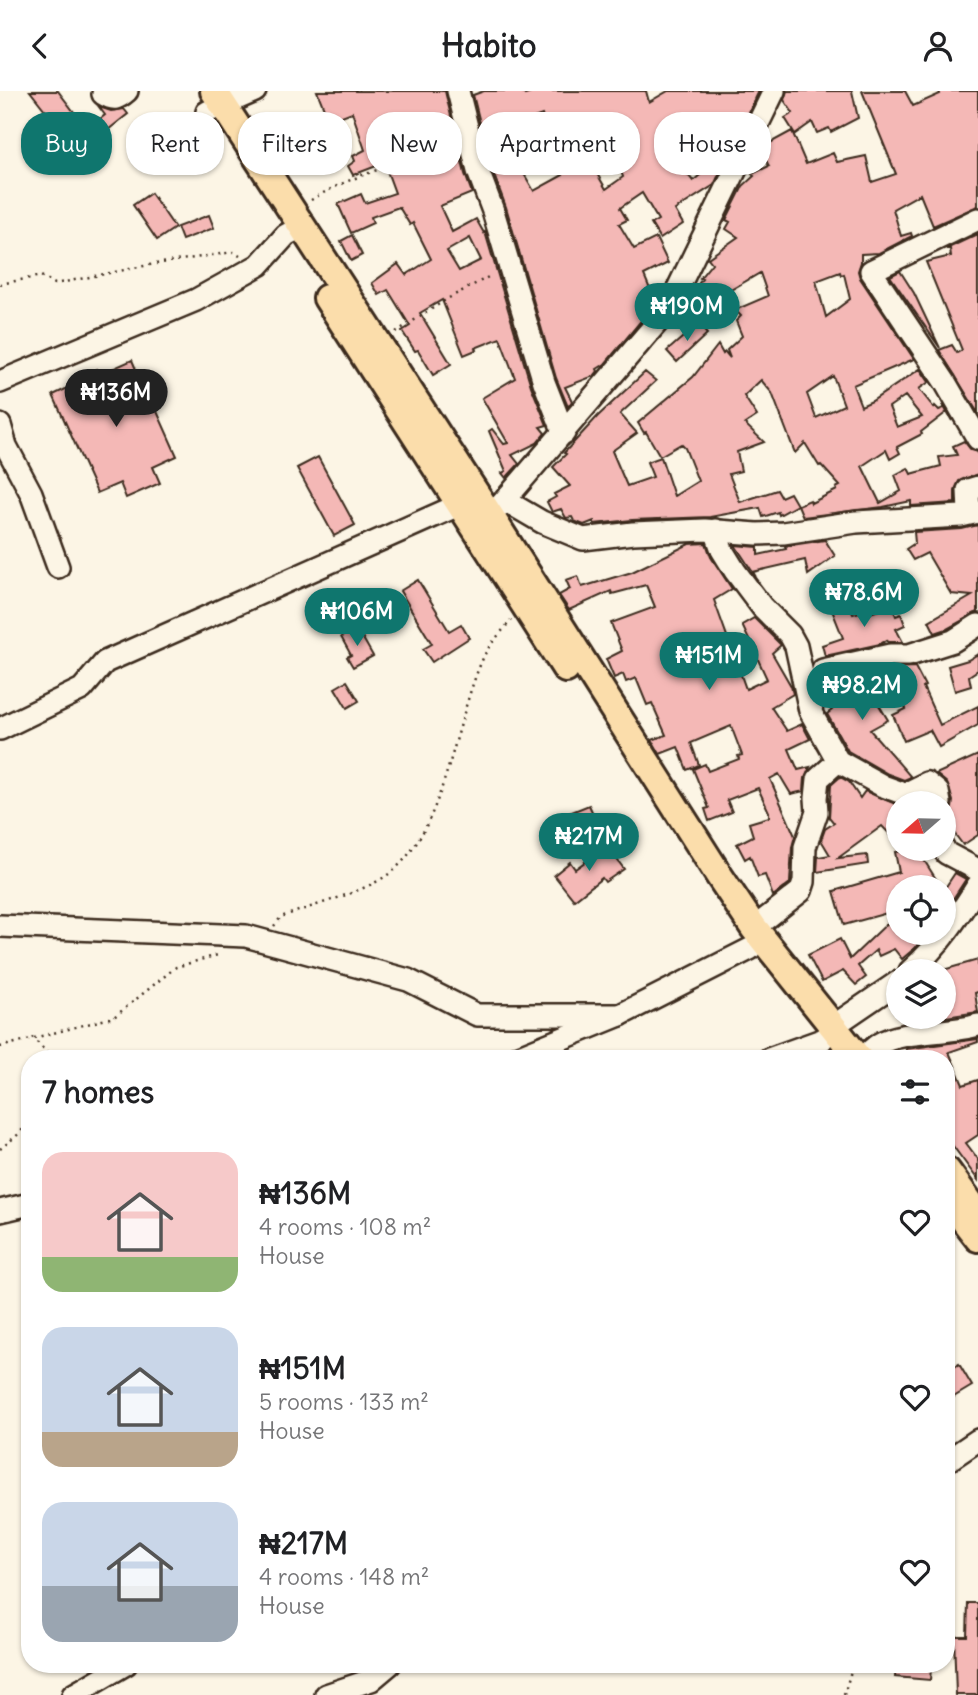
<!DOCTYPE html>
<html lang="en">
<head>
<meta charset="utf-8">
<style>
	body { margin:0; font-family:Delius,sans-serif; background:#f2f2f2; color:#202124; height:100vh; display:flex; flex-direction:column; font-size:26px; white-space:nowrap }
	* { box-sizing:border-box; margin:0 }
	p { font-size:23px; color:#757577 }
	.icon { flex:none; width:38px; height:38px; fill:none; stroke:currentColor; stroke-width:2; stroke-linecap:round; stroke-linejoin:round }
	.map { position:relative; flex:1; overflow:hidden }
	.sheet { position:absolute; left:21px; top:959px; width:934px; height:623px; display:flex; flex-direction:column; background:#fff; border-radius:28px; box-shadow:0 2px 5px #0004 }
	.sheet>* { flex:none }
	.banner { position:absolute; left:21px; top:21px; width:936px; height:63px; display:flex; gap:14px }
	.needle { width:46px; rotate:250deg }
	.tools { position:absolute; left:886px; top:700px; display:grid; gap:14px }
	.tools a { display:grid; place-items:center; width:70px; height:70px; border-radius:50%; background:#fff; box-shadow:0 2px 5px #0004; font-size:35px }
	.price { position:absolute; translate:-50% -60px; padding:0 16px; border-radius:24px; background:#0f766e; color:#fff; font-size:23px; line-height:46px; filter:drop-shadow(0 2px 4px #0008) }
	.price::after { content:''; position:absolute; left:50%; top:42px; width:21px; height:16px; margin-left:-10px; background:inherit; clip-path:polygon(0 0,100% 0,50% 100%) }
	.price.on { background:#222; color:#fff }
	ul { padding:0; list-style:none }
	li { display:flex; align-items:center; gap:21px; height:175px; padding:0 21px }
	li span { display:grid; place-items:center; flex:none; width:196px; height:140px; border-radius:21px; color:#555 }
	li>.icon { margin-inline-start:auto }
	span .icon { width:84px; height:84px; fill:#fffc; stroke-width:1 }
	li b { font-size:30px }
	h2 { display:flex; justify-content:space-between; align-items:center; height:84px; padding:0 21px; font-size:30px }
	.tag { padding:0 24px; border-radius:28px; background:#fff; box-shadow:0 2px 5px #0004; font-size:24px; line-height:63px }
	.tag.on { background:#0f766e; color:#fff }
	header { display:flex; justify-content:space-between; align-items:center; height:91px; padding:0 21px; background:#fff; font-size:32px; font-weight:800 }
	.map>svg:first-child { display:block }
	.building { fill:#f4b8b6; stroke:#3b2a1e; stroke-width:2; fill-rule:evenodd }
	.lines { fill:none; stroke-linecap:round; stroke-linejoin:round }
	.minor-casing { stroke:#3b2a1e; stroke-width:26 }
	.major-casing { stroke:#3b2a1e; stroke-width:32 }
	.path { stroke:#3b2a1e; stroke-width:2.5; stroke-dasharray:2 5; stroke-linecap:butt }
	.minor { stroke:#fcf5e5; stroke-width:21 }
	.major { stroke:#fbddab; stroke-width:26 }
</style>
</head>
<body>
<header><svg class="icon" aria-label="back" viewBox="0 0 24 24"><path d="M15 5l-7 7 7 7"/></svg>Habito<svg class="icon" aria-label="person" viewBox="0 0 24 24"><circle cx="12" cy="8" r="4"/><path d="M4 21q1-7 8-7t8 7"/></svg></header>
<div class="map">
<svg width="978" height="1604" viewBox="0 0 978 1604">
	<rect width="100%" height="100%" fill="#fcf5e5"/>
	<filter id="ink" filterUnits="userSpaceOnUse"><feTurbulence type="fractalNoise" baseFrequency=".0143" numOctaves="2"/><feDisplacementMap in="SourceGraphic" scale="14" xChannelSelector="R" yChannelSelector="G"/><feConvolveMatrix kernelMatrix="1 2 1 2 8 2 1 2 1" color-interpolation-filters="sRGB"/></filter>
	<g filter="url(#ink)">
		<g class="building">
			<path d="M30 0H58L87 38 105 24 99 16 111 20 124 18 128 23 93 51 90 48 62 73 37 39 52 28Z"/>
			<path d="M317 0H445L465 83 472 102 440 115 452 141 476 128 484 142 485 141 531 295 547 334 540 336 545 342 537 352 512 364 519 373 506 387 502 382 506 380 489 340 492 338 504 353 508 352 482 307 515 287 500 247 475 257 476 259 464 264 442 209 420 222 451 273 433 284 418 259 415 260 402 240 410 235 388 199 379 204 372 192 398 173 406 184 431 168 413 132 410 134 399 116 371 126 373 132 351 142 338 113 361 103 365 112 395 102 384 72 353 84 348 75 355 70 353 65 365 59 352 21 329 30ZM470 147 481 169 459 180 447 160Z"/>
			<path d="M484 0H522L525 4 537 0H646L649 11 668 0H759L749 21 743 28 745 30 741 39 730 49 732 52 722 62 724 63 732 56 714 94 675 119 683 133 660 148 651 133 658 129 642 102 620 117 627 129 619 133 634 158 656 147 668 172 644 184 649 196 657 204 641 221 645 225 605 273 597 278 598 280 594 285 565 296 572 310 568 316 556 287 506 116 491 76 473 4ZM542 24 550 53 547 55 563 84 534 100 513 64 494 72 485 41 522 28 523 31ZM609 48 623 86 606 98 585 62ZM695 55 715 71 693 90 676 69Z"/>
			<path d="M787 0H852L858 27 831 41 829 37 817 42 812 31 795 43 785 27 793 22 784 9Z"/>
			<path d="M862 0H905L913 15 940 3 939 0H978V115L933 135 920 103 893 118 901 145 911 142 912 145 879 162 861 163V171L858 180 860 187 914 268 853 294 861 315 872 310 920 278 929 291 919 298 934 317 935 315 939 319 944 317 943 314 952 330 947 321 921 341 922 343 897 356 900 362 890 368 886 359 862 375 880 412 901 400 895 384 908 377 911 383 941 375 939 366 957 364 953 355 964 350 971 359 978 361V383L959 390 955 399V412L911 415V410L883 416 803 426 798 414 810 409 811 412 837 399 836 397 840 395 821 374 819 375 805 352 795 362 772 302 761 289 744 305 757 325 745 333 764 351 737 361 741 380 729 383 740 411 777 399 781 406 790 402 797 414 779 424 778 421 763 426 760 417 710 426 632 429 594 433V430L584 434 574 430 572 426 566 427 561 418 552 421 547 411 556 406 554 403 570 395 553 376 566 363 564 362 598 325 645 281 656 290 620 323 637 342 612 360 627 395 653 386 647 371 661 366 674 405 698 390 685 357 681 353 660 365 646 341 644 342 638 332 693 286 718 254 723 263 725 261 730 267 727 259 742 245 736 230 741 225 735 219 768 205 760 182 710 211 707 203 696 196 702 188 700 187 712 172 708 167 738 146 726 138 730 131 726 129 743 95 754 85 752 83 769 75 762 62 768 53 792 40 806 73 833 62 837 71 866 65 872 91 896 83ZM840 181 841 184 844 183 850 208 826 226 816 190ZM833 285 844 314 816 327 807 303ZM905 305 922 326 897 336 889 316Z"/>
			<path d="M151 102 175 137 157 149 133 114Z"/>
			<path d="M209 124 214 137 182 149 177 136Z"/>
			<path d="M978 143V322L939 259 952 254 957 262 962 259 926 171 951 165 950 158H946Z"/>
			<path d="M352 144 362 164 351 170 341 150Z"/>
			<path d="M900 180 914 202 940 257 890 185Z"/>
			<path d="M698 233 707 243 677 271 667 260Z"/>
			<path d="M132 269 143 295 151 291 156 304 151 307 177 365 153 376 160 392 126 407 120 392 97 402 53 304 85 289 83 284 97 278 99 284Z"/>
			<path d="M318 366 355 434 334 445 297 377Z"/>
			<path d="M978 434V521L947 538 935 542 929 530 972 505 951 503 927 462 913 469 906 458 915 452 914 441 962 438Z"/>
			<path d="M825 449 835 465 808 484 805 469 753 481 756 486 735 454 758 456V464L786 458 785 455Z"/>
			<path d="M706 452 711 466 732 498 714 509 746 598 767 588 742 534 754 527 781 554 772 562 791 595 793 603 771 616 787 640 802 633 810 648 789 658 798 679 810 676 805 687 804 700 791 703 779 683 770 688 795 745 792 756 790 792 773 805 765 784 758 786 750 765 745 768 737 753 753 745 749 732 769 726V721L758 697 727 709 732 721 709 730 705 718 709 717 693 678 705 673 708 680 739 668 738 665 742 664 731 635 691 652 699 674 687 679 678 656 660 663 652 649 666 644 652 612 647 614 636 587 626 591 623 583 614 587 606 568 622 560 611 532 655 516 646 494 612 503 611 500 569 519 559 504 570 498 566 489 578 485 582 496 632 481 689 453Z"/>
			<path d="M418 489 449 540 461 533 469 547 432 571 423 558 432 553 400 500Z"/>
			<path d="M849 513 853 523 869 518 870 522 892 515 896 525 901 523 905 534 896 538 903 551H888L887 549 880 553 825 565 822 554 843 547 832 519Z"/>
			<path d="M357 537 373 565 353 576 347 566 351 564 341 546Z"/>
			<path d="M978 563V579L969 585 971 595 955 600 948 575 968 569Z"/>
			<path d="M915 576 925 595 923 596 940 634 978 615V634L939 656 930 639 904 650 893 624 906 618 890 577Z"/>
			<path d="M874 581 882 591 870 599 888 629 870 639 911 686 904 689 888 683 848 660 827 623 832 619 827 611 828 608 835 603 833 590Z"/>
			<path d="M347 590 359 610 347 617 335 597Z"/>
			<path d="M978 664V744L963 754 951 738 947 740 943 732V725L952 717 953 710 947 692 936 683Z"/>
			<path d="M840 686 849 691 860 707 865 700 898 714V752L882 735 838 767 867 764 868 773 817 781 818 766 830 764 821 749 825 738 834 732 829 726 831 694Z"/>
			<path d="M589 714 595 727 569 738 564 724Z"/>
			<path d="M607 755 624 778 605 791 602 787 574 809 554 784 570 771 575 778Z"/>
			<path d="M902 758H917L941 796H898V819L844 834 834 800 899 781 895 761 904 760Z"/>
			<path d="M955 782 966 788 943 823V800Z"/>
			<path d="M898 822V842H929L915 857 902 868 894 858 879 865 876 859 858 875 866 886 856 894 843 880 822 891 808 864 840 848 850 868Z"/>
			<path d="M978 869V901L975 902 978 921 946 926 943 917V879Z"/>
			<path d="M978 948V951L949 961 963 994 978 989V1044L966 1052 978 1068V1089L947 1047V968H906V958Z"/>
			<path d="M959 1273 972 1295 947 1310V1281Z"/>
			<path d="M968 1512H978V1604H956L954 1545H967Z"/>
			<path d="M896 1575 931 1578 930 1589 895 1586Z"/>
		</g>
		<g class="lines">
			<g class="minor-casing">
				<g id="minor">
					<path d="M458 0 478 80 493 120 544 291 564 342"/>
					<path d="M103 3C114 10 118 8 127 0"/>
					<path d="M207 21 255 0"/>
					<path d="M978 128 871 180 945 291 978 348"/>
					<path d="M0 291 196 209 259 174 286 144 303 135"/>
					<path d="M0 334 6 355 31 402 58 476"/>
					<path d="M506 410 542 431 583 448 633 442 705 439 757 443 783 442 856 431 961 425 978 421"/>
					<path d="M969 422 968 399 978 396"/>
					<path d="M481 437 667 220 774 0"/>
					<path d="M715 439 722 459 735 480 762 516 790 544 796 555 810 620 838 670 883 695 905 703 927 692 938 701 940 712"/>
					<path d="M811 618 823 579 890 564H909L953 550 978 534"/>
					<path d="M0 638 82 598 105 571 461 413"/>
					<path d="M943 756 946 762 978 779"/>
					<path d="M0 835 246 845 408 889 477 924H620"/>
					<path d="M754 837 801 800 804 791 805 756 817 721 816 707 818 688 838 670"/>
					<path d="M910 880C939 855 958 826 978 794"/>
					<path d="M832 936 898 891"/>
					<path d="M512 968 620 924 750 858"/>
					<path d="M769 968 822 949"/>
					<path d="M862 968C867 963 873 957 879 953 902 939 949 943 978 934"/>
					<path d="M0 1120 30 1113"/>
					<path d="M947 1370 978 1349"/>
					<path d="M73 1604 126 1573"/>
					<path d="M326 1604 371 1589 390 1573"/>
				</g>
			</g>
			<g class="major-casing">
				<g id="major">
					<path d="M214 0 491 426 720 786 754 837 859 968"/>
					<path d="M327 207 566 578"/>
					<path d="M947 1080 978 1123"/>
					<path d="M950 1111 978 1147"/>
				</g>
			</g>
			<g class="path">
				<path d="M311 109C355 82 405 71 454 54"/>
				<path d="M0 193 41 185 55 193 149 174 233 161 240 165"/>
				<path d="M396 241 447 208 492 184"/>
				<path d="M274 835 281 826C311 815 361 802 386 785 446 744 454 627 485 563 491 551 503 540 511 529"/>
				<path d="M32 946 53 968"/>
				<path d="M0 956 114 926 176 876 221 863"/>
				<path d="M0 1058 20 1042 30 1028"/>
				<path d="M844 1604 853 1573"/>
			</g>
			<use href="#minor" class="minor"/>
			<use href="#major" class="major"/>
		</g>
	</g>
</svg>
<div class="tools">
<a><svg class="needle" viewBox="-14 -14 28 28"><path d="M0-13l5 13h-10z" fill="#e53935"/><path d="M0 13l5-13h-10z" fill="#757577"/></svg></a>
<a><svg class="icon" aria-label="locate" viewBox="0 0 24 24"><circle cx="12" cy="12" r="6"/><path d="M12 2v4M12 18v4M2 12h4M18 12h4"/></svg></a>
<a><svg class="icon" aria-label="layers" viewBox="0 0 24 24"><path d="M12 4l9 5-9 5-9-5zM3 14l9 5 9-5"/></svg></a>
</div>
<b class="price" style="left:687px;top:252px">₦190M</b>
<b class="price on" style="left:116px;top:338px">₦136M</b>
<b class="price" style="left:864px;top:538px">₦78.6M</b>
<b class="price" style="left:357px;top:557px">₦106M</b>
<b class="price" style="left:709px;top:601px">₦151M</b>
<b class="price" style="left:862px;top:631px">₦98.2M</b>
<b class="price" style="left:589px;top:782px">₦217M</b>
<div class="banner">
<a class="tag on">Buy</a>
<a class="tag">Rent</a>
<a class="tag">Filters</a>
<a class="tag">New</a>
<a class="tag">Apartment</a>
<a class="tag">House</a>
</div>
<section class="sheet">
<h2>7 homes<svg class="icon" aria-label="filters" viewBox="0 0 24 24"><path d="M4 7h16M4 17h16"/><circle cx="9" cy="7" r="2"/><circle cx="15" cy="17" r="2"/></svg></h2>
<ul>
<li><span style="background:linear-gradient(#f6c9c9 75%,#8fb573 0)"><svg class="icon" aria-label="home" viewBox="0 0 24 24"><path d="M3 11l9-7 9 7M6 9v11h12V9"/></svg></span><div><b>₦136M</b><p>4 rooms · 108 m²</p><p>House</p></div><svg class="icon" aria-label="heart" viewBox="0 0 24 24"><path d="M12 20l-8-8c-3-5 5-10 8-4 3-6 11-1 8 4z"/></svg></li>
<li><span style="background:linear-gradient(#c9d6e8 75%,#b9a48a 0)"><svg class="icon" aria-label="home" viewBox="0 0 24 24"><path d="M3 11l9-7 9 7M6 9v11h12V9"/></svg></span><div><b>₦151M</b><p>5 rooms · 133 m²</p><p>House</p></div><svg class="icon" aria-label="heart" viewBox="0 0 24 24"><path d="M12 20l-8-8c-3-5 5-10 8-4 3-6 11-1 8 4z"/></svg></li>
<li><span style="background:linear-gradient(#c9d6e8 60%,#9aa5b1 0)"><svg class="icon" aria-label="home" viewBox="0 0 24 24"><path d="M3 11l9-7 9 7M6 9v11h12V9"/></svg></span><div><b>₦217M</b><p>4 rooms · 148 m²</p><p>House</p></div><svg class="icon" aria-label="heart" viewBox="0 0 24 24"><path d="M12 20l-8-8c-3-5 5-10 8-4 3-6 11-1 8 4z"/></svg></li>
</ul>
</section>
</div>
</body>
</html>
